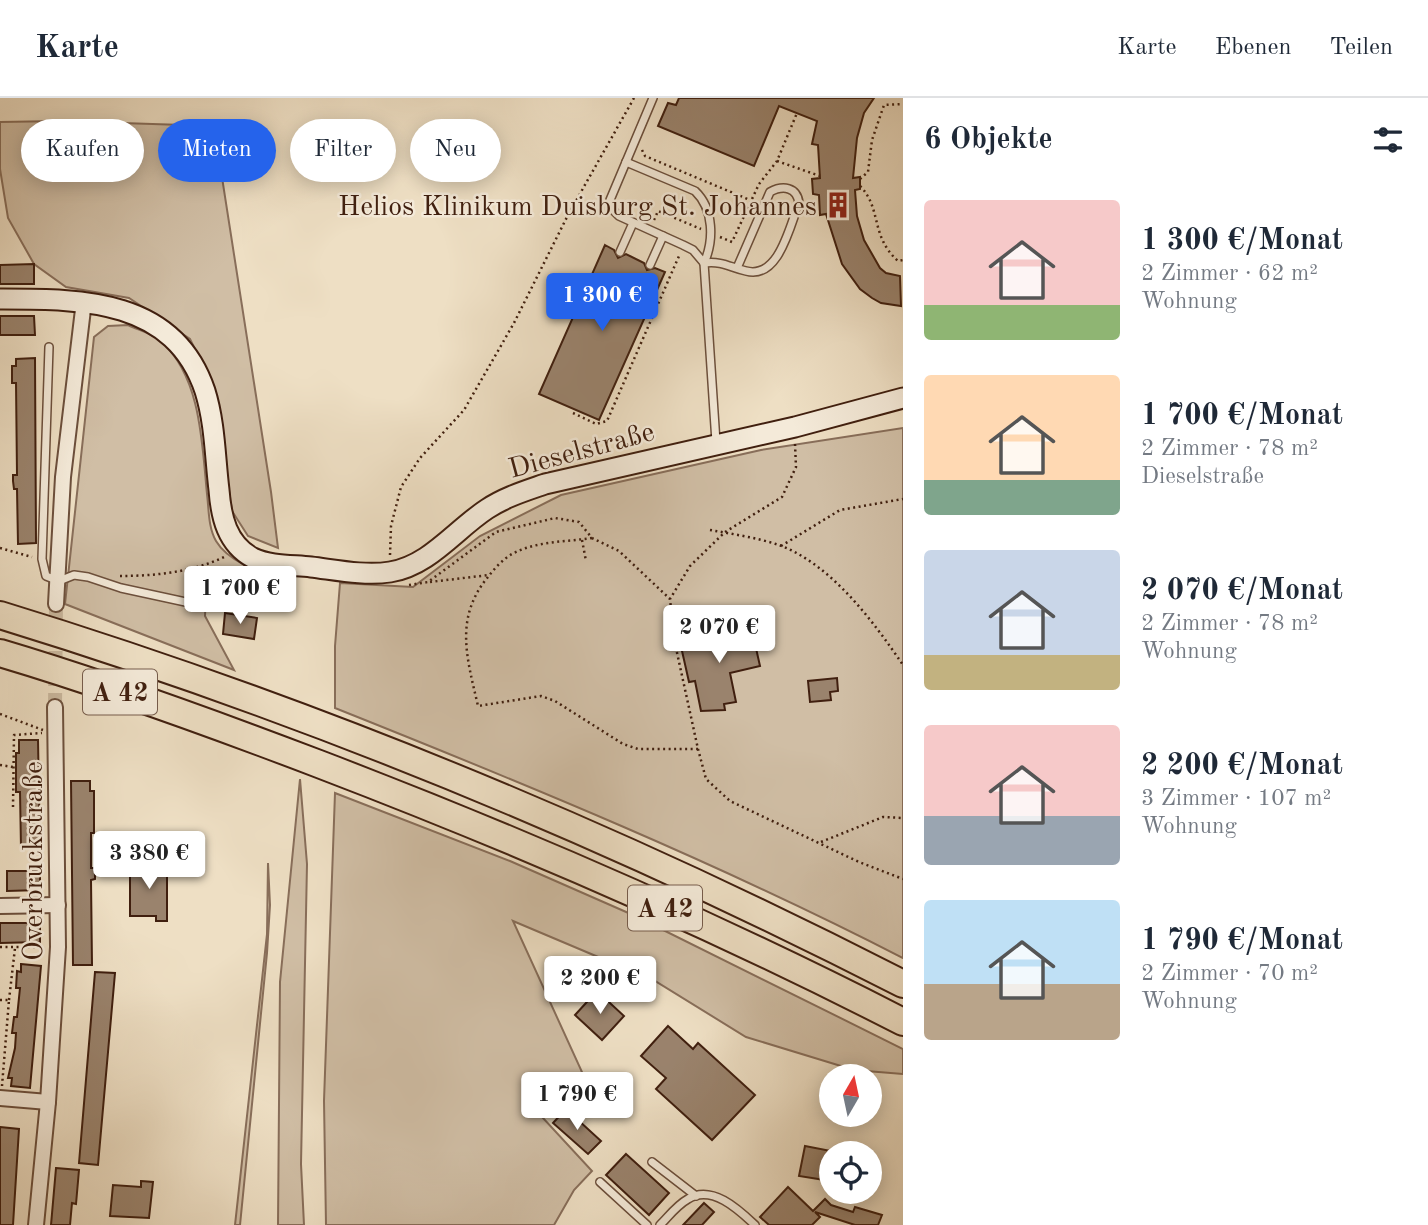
<!DOCTYPE html>
<html lang="de">
<head>
<meta charset="utf-8">
<style>
	body { margin:0; font-family:"Old Standard TT",serif; background:#f6f6f7; color:#1f2937; height:100vh; display:flex; flex-direction:column; font-size:26px; white-space:nowrap }
	* { box-sizing:border-box; margin:0 }
	p { font-size:23px; color:#747a83 }
	.icon { flex:none; width:38px; height:38px; fill:none; stroke:currentColor; stroke-width:2; stroke-linecap:round; stroke-linejoin:round }
	.map { position:relative; flex:1; overflow:hidden }
	.panel { display:flex; flex-direction:column; background:#fff; width:525px }
	.panel>* { flex:none }
	.banner { position:absolute; left:21px; top:21px; width:665px; height:63px; display:flex; gap:14px }
	.needle { width:46px; rotate:9deg }
	.buttons { position:absolute; left:819px; top:966px; display:grid; gap:14px }
	.buttons a { display:grid; place-items:center; width:63px; height:63px; border-radius:50%; background:#fff; box-shadow:0 4px 18px #0003; font-size:35px }
	.price { position:absolute; translate:-50% -60px; padding:0 16px; border-radius:7px; background:#fff; color:#222; font-size:23px; line-height:46px; filter:drop-shadow(0 2px 4px #0008) }
	.price::after { content:''; position:absolute; left:50%; top:42px; width:21px; height:16px; margin-left:-10px; background:inherit; clip-path:polygon(0 0,100% 0,50% 100%) }
	.price.on { background:#2563eb; color:#fff }
	ul { padding:0; list-style:none }
	li { display:flex; align-items:center; gap:21px; height:175px; padding:0 21px }
	li span { display:grid; place-items:center; flex:none; width:196px; height:140px; border-radius:7px; color:#555 }
	li>.icon { margin-inline-start:auto }
	span .icon { width:84px; height:84px; fill:#fffc; stroke-width:1 }
	li b { font-size:30px }
	h2 { display:flex; justify-content:space-between; align-items:center; height:84px; padding:0 21px; font-size:30px }
	.pill { padding:0 24px; border-radius:32px; background:#fff; box-shadow:0 4px 18px #0003; font-size:24px; line-height:63px }
	.pill.on { background:#2563eb; color:#fff }
	header { display:flex; align-items:center; gap:42px; box-sizing:border-box; height:98px; padding:0 35px; background:#fff; border-bottom:2px solid #e0e1e3 }
	header strong { font-size:33px }
	nav { display:flex; gap:38px; margin-inline-start:auto; font-size:24px }
	main { display:flex; flex:1; min-height:0 }
	.map>svg:first-child { display:block }
	.green { fill:#d0bea5; stroke:#886e5a; stroke-width:2 }
	.building { fill:#9a836d; stroke:#401f0f; stroke-width:2 }
	.lines { fill:none; stroke-linecap:round; stroke-linejoin:round }
	.street-tunnel { stroke:#cbb9a0; stroke-width:14; stroke-dasharray:14 7; stroke-linecap:butt }
	.lane-casing { stroke:#6c4f3c; stroke-width:10 }
	.street-casing { stroke:#6c4f3c; stroke-width:18 }
	.secondary-casing { stroke:#401f0f; stroke-width:23 }
	.highway-casing { stroke:#401f0f; stroke-width:30 }
	.path { stroke:#401f0f; stroke-width:2.5; stroke-dasharray:2 3.5; stroke-linecap:butt }
	.lane { stroke:#f4ead9; stroke-width:7 }
	.street { stroke:#f4ead9; stroke-width:14 }
	.secondary { stroke:#f4ead9; stroke-width:19 }
	.highway { stroke:#eedfc4; stroke-width:26 }
	.labels { text-anchor:middle; stroke-width:5; stroke-linejoin:round; paint-order:stroke }
	.shield { fill:#f4ead9; stroke:#765c4c; stroke-width:2 }
	.shield-label { font-size:26px; font-weight:bold; fill:#401f0f }
	.poi-label { font-size:28px; fill:#401f0f; stroke:#f4ead9; text-anchor:end }
	.street-label { font-size:28px; fill:#401f0f; stroke:#f4ead9 }
</style>
</head>
<body>
<header>
<strong>Karte</strong>
<nav><a>Karte</a><a>Ebenen</a><a>Teilen</a></nav>
</header>
<main>
<div class="map">
<svg width="903" height="1127" viewBox="0 0 903 1127">
	<rect width="100%" height="100%" fill="#eedfc4"/>
	<filter id="stains"><feTurbulence type="fractalNoise" baseFrequency=".00286" numOctaves="4"/><feColorMatrix values="0 0 0 0 .2 0 0 0 0 .09 0 0 0 0 .02 0 0 0 .5 -.17"/></filter>
	<radialGradient id="worn" r=".72"><stop offset=".6" stop-color="#630" stop-opacity="0"/><stop offset="1" stop-color="#630" stop-opacity=".3"/></radialGradient>
	<g class="green">
		<path d="M59 23 214 28 271 394 278 450 248 438 232 413 215 292 190 241 129 200 66 189 34 166 8 120 0 71V24Z"/>
		<path d="M128 227C138 232 154 236 162 244 201 280 202 345 207 396 209 411 208 429 216 443 227 462 260 476 280 479L277 506 206 495 205 518 234 572 65 506 94 239 108 228Z"/>
		<path d="M903 330V860C718 765 528 687 335 610V548L340 485 413 489 480 438 561 397 761 352Z"/>
		<path d="M300 681 307 766 301 1066 304 1127H278L280 884Z"/>
		<path d="M335 695 510 763 633 817 903 951V976L854 972 746 939 655 883 513 823 582 974 530 1006 592 1073 574 1092 554 1127H326L324 1003Z"/>
		<path d="M268 765 270 807 267 855 240 1127H235L267 836Z"/>
	</g>
	<g class="building">
		<path d="M679 0H874L864 15 857 40 853 80 860 79V91L855 92 857 118 864 142 880 170 886 175 900 178 901 208 881 205 872 200 860 191 842 166 826 116 820 117 819 97 813 96 812 81 820 80 818 47 812 46 817 23 779 8 754 68 658 28 668 5 676 7Z"/>
		<path d="M605 147 614 152 618 160 626 156 644 165 647 172 655 170 665 174 599 322 539 296Z"/>
		<path d="M34 166V186H0V167Z"/>
		<path d="M0 218H34L35 237H0Z"/>
		<path d="M35 260 36 445 18 446 17 391H14L13 383V377H17L16 285H12V268H16V261Z"/>
		<path d="M225 515 257 520 254 541 223 536Z"/>
		<path d="M751 528 760 568 730 575 736 604 724 606 725 612 701 613 695 583 689 584 680 544Z"/>
		<path d="M837 580 838 593 830 594 831 602 810 604 808 583Z"/>
		<path d="M19 642H38L40 750H21L20 694H16V655H19Z"/>
		<path d="M71 683H90V693H94V735H91V770H95V781L91 782 92 867H73Z"/>
		<path d="M130 766H167V823H156V818H130Z"/>
		<path d="M7 773H40V792L7 793Z"/>
		<path d="M0 825H40V844L0 845Z"/>
		<path d="M21 866 41 868 30 990 11 988 12 980H8L15 950 16 935H12L14 919H17L20 890H16L17 873 21 874Z"/>
		<path d="M95 874 115 875 98 1067 79 1065Z"/>
		<path d="M597 893 624 918 602 942 575 917Z"/>
		<path d="M668 928 693 951 698 945 755 997 712 1042 656 991 666 980 641 958Z"/>
		<path d="M566 1011 601 1043 588 1056 553 1025Z"/>
		<path d="M0 1029 19 1031 13 1127H0Z"/>
		<path d="M805 1048 831 1053V1083L799 1078Z"/>
		<path d="M626 1056 669 1095 649 1117 606 1077Z"/>
		<path d="M56 1070 79 1072 76 1106 72 1105 70 1127H51Z"/>
		<path d="M141 1083 153 1084 149 1120 110 1118 113 1087 141 1089Z"/>
		<path d="M788 1089 813 1113 825 1101 831 1107 853 1114 855 1109 882 1117 878 1127H855L815 1114 820 1119 812 1127H769L760 1119Z"/>
		<path d="M704 1105 714 1114 702 1127H683Z"/>
	</g>
	<g class="lines">
		<path class="street-tunnel" d="M55 609 56 506"/>
		<g class="lane-casing">
			<g id="lane">
				<path d="M653 0 610 102 611 110 619 118 683 147 693 152 704 165"/>
				<path d="M626 64 695 93C714 111 714 143 704 165L716 344"/>
				<path d="M620 154 633 125"/>
				<path d="M704 165C723 163 729 169 746 173 779 182 790 127 799 105 797 89 783 87 770 94L737 170"/>
				<path d="M650 167 663 138"/>
				<path d="M49 249 42 461 46 478 59 483 74 477 88 479 121 490 204 508"/>
				<path d="M652 1064 696 1098"/>
				<path d="M600 1084 647 1127"/>
				<path d="M660 1127C668 1119 677 1107 688 1101 712 1086 739 1112 755 1127"/>
			</g>
		</g>
		<g class="street-casing">
			<g id="street">
				<path d="M56 506 63 379 84 203"/>
				<path d="M0 808 58 807"/>
				<path d="M0 1000 48 1004"/>
				<path d="M36 1127 48 1004 58 849 55 609"/>
			</g>
		</g>
		<g class="secondary-casing">
			<path id="secondary" d="M0 201C81 201 174 200 205 293 215 325 215 359 219 392 221 419 227 446 253 460 270 468 293 467 311 469 336 472 365 478 390 474 429 468 455 432 487 411 505 399 525 393 545 386L795 329 903 300"/>
		</g>
		<g class="highway-casing">
			<g id="highway">
				<path d="M0 517C310 612 614 738 903 886"/>
				<path d="M0 555C108 587 214 626 319 666 518 742 714 827 903 924"/>
			</g>
		</g>
		<g class="path">
			<path d="M642 52 645 58 750 102"/>
			<path d="M777 63 820 78"/>
			<path d="M860 81 868 74 872 42 884 7 903 6"/>
			<path d="M860 88C882 110 870 138 898 163L903 162"/>
			<path d="M654 122 658 113 701 131"/>
			<path d="M720 139 732 144 759 86 777 63 797 15"/>
			<path d="M573 315 596 326 607 323 679 158"/>
			<path d="M795 346 796 369 782 399 725 434 690 468 670 501 674 541 698 651 706 681 730 703 859 764 903 781"/>
			<path d="M710 432C733 436 758 440 779 447 831 466 873 523 903 567"/>
			<path d="M592 440C565 444 536 443 512 456 503 461 494 471 488 479 454 520 467 560 478 608L541 598 555 603 623 646 638 651H698"/>
			<path d="M582 442 586 463"/>
			<path d="M781 448 840 412 903 401"/>
			<path d="M0 450 32 459"/>
			<path d="M390 457 391 428 401 389 420 360 464 312 514 225 568 117 634 0"/>
			<path d="M120 478C155 478 194 474 226 458"/>
			<path d="M430 484 489 477"/>
			<path d="M409 487 428 484 496 434 555 420 579 424 592 440 619 453 670 501"/>
			<path d="M0 616 43 632"/>
			<path d="M0 667 13 669"/>
			<path d="M13 709 14 637 42 635"/>
			<path d="M821 744 883 719 903 720"/>
			<path d="M0 849H44"/>
			<path d="M0 902H9L2 988"/>
			<path d="M9 902 15 850"/>
		</g>
		<use href="#lane" class="lane"/>
		<use href="#street" class="street"/>
		<use href="#secondary" class="secondary"/>
		<use href="#highway" class="highway"/>
	</g>
	<defs>
		<g id="building-bare" transform="scale(2.1)"><path d="M-4-6H4V6H1V3H-1V6H-4ZM-2.5-4.3h1.7v1.8h-1.7ZM.8-4.3h1.7v1.8H.8ZM-2.5-1h1.7V.8h-1.7ZM.8-1h1.7V.8H.8Z" fill="#8f2418" stroke="#f4ead9" stroke-width="2.5" paint-order="stroke"/></g>
	</defs>
	<g fill-rule="evenodd">
		<use href="#building-bare" x="838" y="107"/>
	</g>
	<g class="labels">
		<g class="shield">
			<rect x="83" y="571.5" width="74" height="45" rx="5"/>
			<rect x="628" y="787.5" width="74" height="45" rx="5"/>
		</g>
		<g class="shield-label">
			<text x="120" y="603">A 42</text>
			<text x="665" y="819">A 42</text>
		</g>
		<g class="poi-label">
			<text x="817" y="117">Helios Klinikum Duisburg St. Johannes</text>
		</g>
		<g class="street-label">
			<text transform="translate(581 351) rotate(-15)" y="10">Dieselstraße</text>
			<text transform="translate(32 763) rotate(-90)" y="10">Overbruckstraße</text>
		</g>
	</g>
	<rect width="100%" height="100%" filter="url(#stains)"/>
	<rect width="100%" height="100%" fill="url(#worn)"/>
</svg>
<div class="buttons">
<a><svg class="needle" viewBox="-14 -14 28 28"><path d="M0-13l5 13h-10z" fill="#e53935"/><path d="M0 13l5-13h-10z" fill="#747a83"/></svg></a>
<a><svg class="icon" aria-label="locate" viewBox="0 0 24 24"><circle cx="12" cy="12" r="6"/><path d="M12 2v4M12 18v4M2 12h4M18 12h4"/></svg></a>
</div>
<b class="price on" style="left:602px;top:235px">1 300 €</b>
<b class="price" style="left:240px;top:528px">1 700 €</b>
<b class="price" style="left:719px;top:567px">2 070 €</b>
<b class="price" style="left:149px;top:793px">3 380 €</b>
<b class="price" style="left:600px;top:918px">2 200 €</b>
<b class="price" style="left:577px;top:1034px">1 790 €</b>
<div class="banner">
<a class="pill">Kaufen</a>
<a class="pill on">Mieten</a>
<a class="pill">Filter</a>
<a class="pill">Neu</a>
</div>
</div>
<section class="panel">
<h2>6 Objekte<svg class="icon" aria-label="filters" viewBox="0 0 24 24"><path d="M4 7h16M4 17h16"/><circle cx="9" cy="7" r="2"/><circle cx="15" cy="17" r="2"/></svg></h2>
<ul>
<li><span style="background:linear-gradient(#f6c9c9 75%,#8fb573 0)"><svg class="icon" aria-label="home" viewBox="0 0 24 24"><path d="M3 11l9-7 9 7M6 9v11h12V9"/></svg></span><div><b>1 300 €/Monat</b><p>2 Zimmer · 62 m²</p><p>Wohnung</p></div></li>
<li><span style="background:linear-gradient(#ffd9b3 75%,#7fa58c 0)"><svg class="icon" aria-label="home" viewBox="0 0 24 24"><path d="M3 11l9-7 9 7M6 9v11h12V9"/></svg></span><div><b>1 700 €/Monat</b><p>2 Zimmer · 78 m²</p><p>Dieselstraße</p></div></li>
<li><span style="background:linear-gradient(#c9d6e8 75%,#c2b280 0)"><svg class="icon" aria-label="home" viewBox="0 0 24 24"><path d="M3 11l9-7 9 7M6 9v11h12V9"/></svg></span><div><b>2 070 €/Monat</b><p>2 Zimmer · 78 m²</p><p>Wohnung</p></div></li>
<li><span style="background:linear-gradient(#f6c9c9 65%,#9aa5b1 0)"><svg class="icon" aria-label="home" viewBox="0 0 24 24"><path d="M3 11l9-7 9 7M6 9v11h12V9"/></svg></span><div><b>2 200 €/Monat</b><p>3 Zimmer · 107 m²</p><p>Wohnung</p></div></li>
<li><span style="background:linear-gradient(#bfe0f5 60%,#b9a48a 0)"><svg class="icon" aria-label="home" viewBox="0 0 24 24"><path d="M3 11l9-7 9 7M6 9v11h12V9"/></svg></span><div><b>1 790 €/Monat</b><p>2 Zimmer · 70 m²</p><p>Wohnung</p></div></li>
</ul>
</section>
</main>
</body>
</html>
